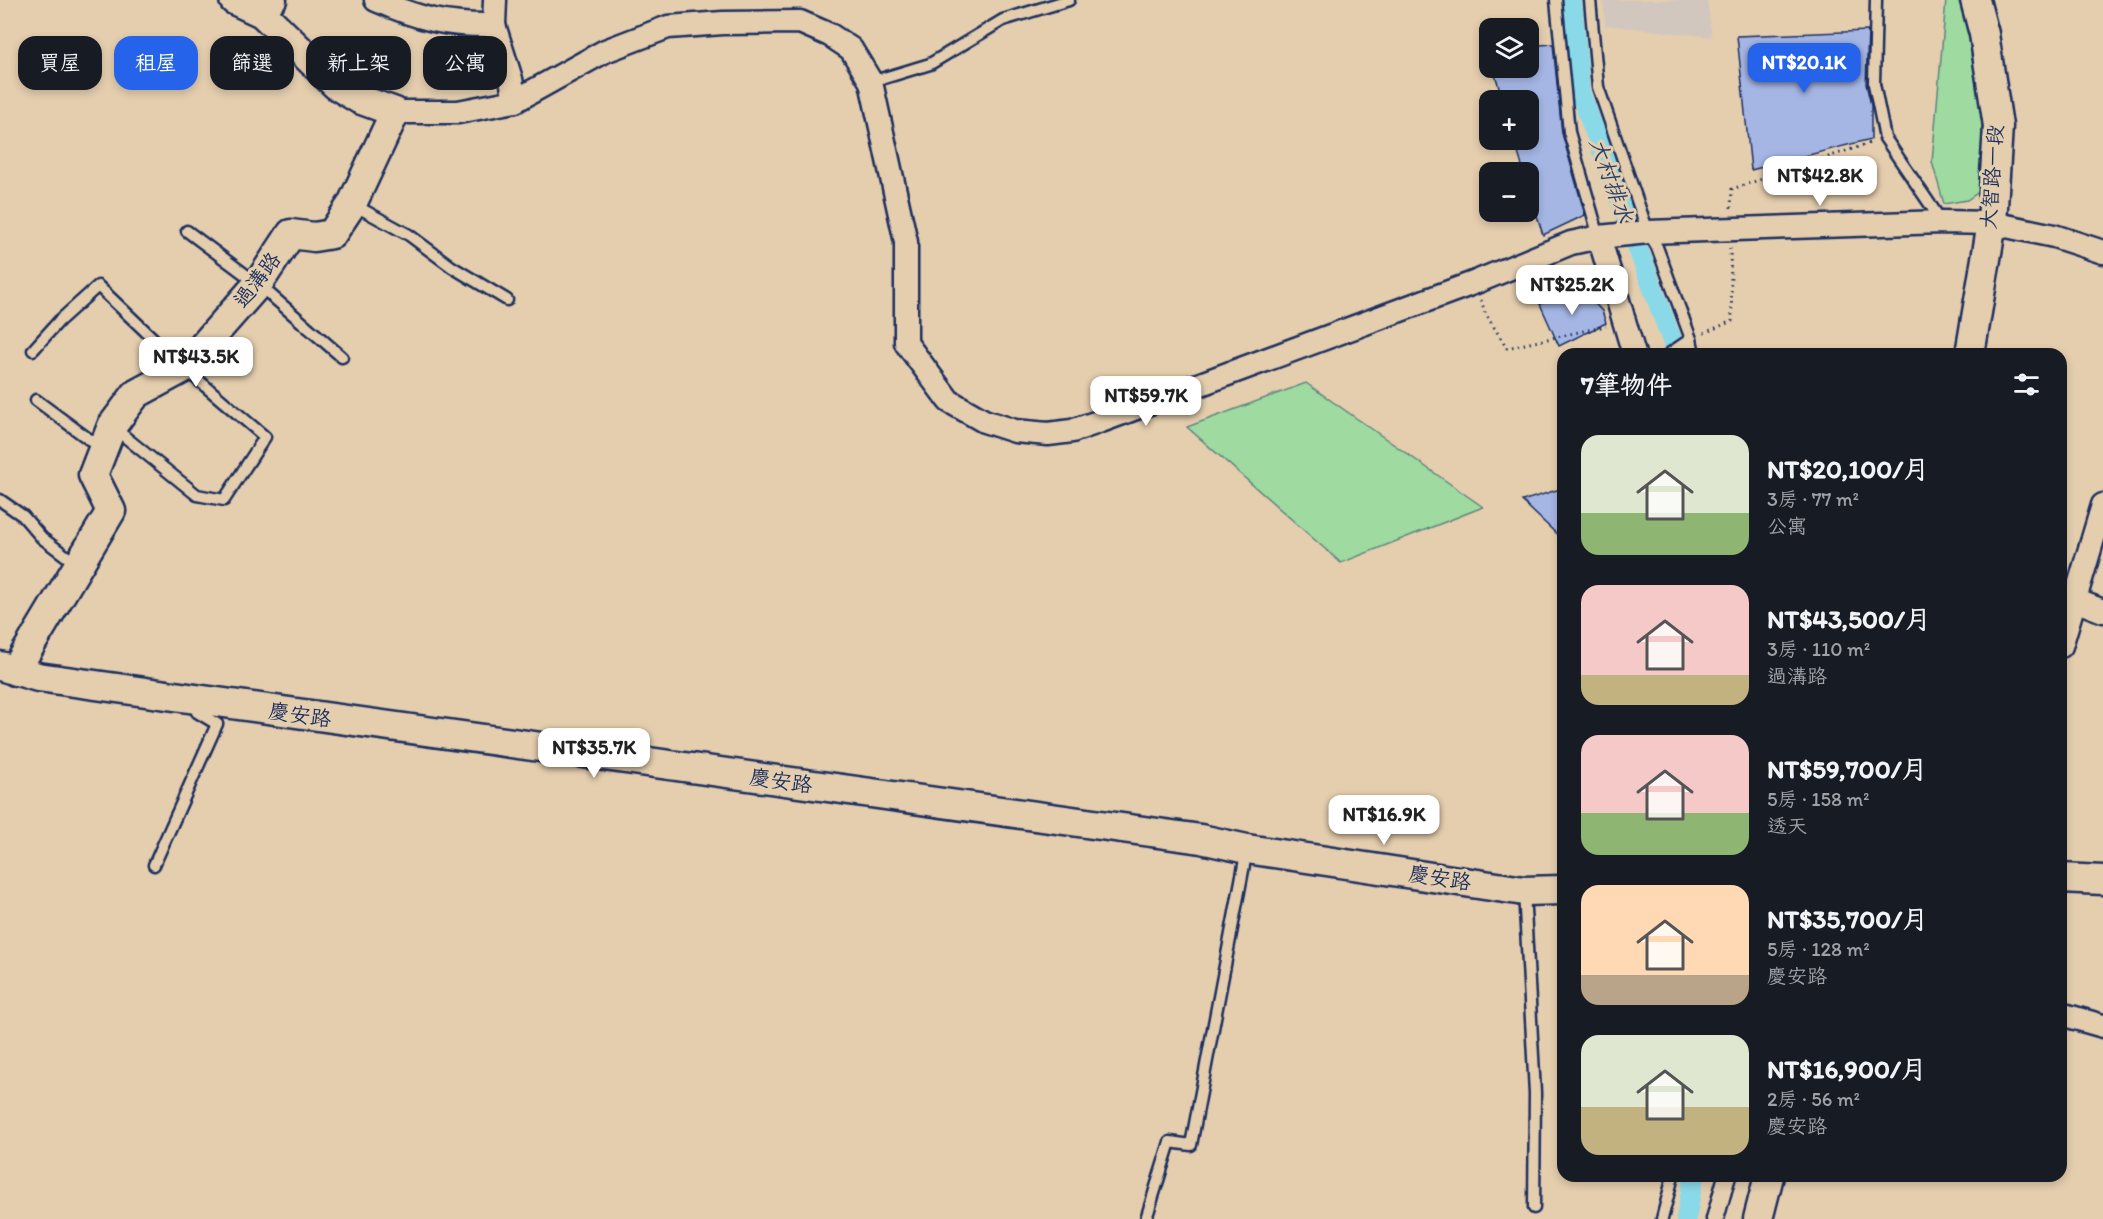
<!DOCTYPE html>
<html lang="zh-TW">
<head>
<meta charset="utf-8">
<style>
	body { margin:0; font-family:Itim,"LXGW WenKai TC",sans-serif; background:#20242c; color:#f1f3f6; height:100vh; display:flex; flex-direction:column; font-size:22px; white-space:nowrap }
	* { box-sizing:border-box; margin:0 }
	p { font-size:20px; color:#9ea1a6 }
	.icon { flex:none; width:33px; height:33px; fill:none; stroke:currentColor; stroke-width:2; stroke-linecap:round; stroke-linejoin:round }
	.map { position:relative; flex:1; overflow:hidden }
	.side { position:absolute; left:1557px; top:348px; width:510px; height:834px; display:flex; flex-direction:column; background:#171b24; border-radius:18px; box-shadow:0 3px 9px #0003 }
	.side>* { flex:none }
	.hud { position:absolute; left:18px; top:36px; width:570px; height:54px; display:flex; gap:12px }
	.buttons { position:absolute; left:1479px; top:18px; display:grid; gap:12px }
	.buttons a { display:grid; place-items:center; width:60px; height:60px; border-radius:12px; background:#171b24; box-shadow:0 3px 9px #0003; font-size:30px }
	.price { position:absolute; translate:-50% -51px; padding:0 14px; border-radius:12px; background:#fff; color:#222; font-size:20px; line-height:39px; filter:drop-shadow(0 2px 3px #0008) }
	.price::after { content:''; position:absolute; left:50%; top:36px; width:18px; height:14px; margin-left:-9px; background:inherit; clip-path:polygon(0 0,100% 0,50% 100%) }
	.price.selected { background:#2563eb; color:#fff }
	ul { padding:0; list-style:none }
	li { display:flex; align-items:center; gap:18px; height:150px; padding:0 24px }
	li span { display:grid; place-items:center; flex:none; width:168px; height:120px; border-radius:18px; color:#555 }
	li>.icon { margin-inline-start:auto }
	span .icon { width:72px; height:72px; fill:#fffc; stroke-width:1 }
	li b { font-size:26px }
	h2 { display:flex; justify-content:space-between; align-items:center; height:72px; padding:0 24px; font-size:26px }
	.tag { padding:0 21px; border-radius:18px; background:#171b24; box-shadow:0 3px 9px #0003; font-size:21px; line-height:54px }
	.tag.selected { background:#2563eb; color:#fff }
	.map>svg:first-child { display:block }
	.built { fill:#d2c7be }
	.green { fill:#9fdaa0; stroke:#5d847f; stroke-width:1.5 }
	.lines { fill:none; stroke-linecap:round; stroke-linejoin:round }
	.canal { stroke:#8ad9e8; stroke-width:20 }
	.building { fill:#a5b6e5; stroke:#1b2f5e; stroke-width:1.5 }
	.service-casing { stroke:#1b2f5e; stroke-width:15 }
	.pedestrian-casing { stroke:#1b2f5e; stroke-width:21 }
	.minor-casing { stroke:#1b2f5e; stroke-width:27 }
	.tertiary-casing { stroke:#1b2f5e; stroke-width:33 }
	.path { stroke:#1b2f5e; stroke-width:3; stroke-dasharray:1.5 4.5; stroke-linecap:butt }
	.service { stroke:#e5ceae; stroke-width:10 }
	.pedestrian { stroke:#e5ceae; stroke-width:16 }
	.minor { stroke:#e5ceae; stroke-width:22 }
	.tertiary { stroke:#e5ceae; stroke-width:28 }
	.labels { text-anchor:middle; stroke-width:6; stroke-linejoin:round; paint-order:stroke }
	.street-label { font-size:21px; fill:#1b2f5e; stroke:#e5ceae }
	.water-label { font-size:22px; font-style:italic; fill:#26406c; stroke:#e5ceae }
</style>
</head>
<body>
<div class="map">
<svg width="2103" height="1219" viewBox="0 0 2103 1219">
	<rect width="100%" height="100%" fill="#e5ceae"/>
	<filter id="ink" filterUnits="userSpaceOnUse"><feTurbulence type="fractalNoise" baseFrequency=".0167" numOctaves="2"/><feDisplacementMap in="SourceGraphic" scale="12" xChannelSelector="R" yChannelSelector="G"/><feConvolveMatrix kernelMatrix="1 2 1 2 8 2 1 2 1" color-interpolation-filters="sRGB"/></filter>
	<g filter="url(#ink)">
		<path class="built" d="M1603 0H1707L1712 37 1605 25Z"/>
		<g class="green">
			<path d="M1946 0H1970L1980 31 1983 189 1967 200 1944 204 1932 162Z"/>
			<path d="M1306 383 1483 507 1341 563 1187 427Z"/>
		</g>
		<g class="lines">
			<g class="canal">
				<path d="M1572 0 1580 92 1677 354"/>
				<path d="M1686 1219 1694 1176"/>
			</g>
		</g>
		<g class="building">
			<path d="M1868 31 1866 84 1871 105V139L1751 170 1737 36Z"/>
			<path d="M1553 44 1562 133 1585 215 1543 235 1528 187V172H1524L1514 140H1528V100H1503L1493 68H1528V46Z"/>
			<path d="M1581 289 1602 311 1606 323 1559 346 1540 304Z"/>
			<path d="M1563 488V540L1522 501Z"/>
		</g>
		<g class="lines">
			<g class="service-casing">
				<g id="service">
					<path d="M1556 0 1569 132 1599 237"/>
					<path d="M1590 0 1598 87 1648 232 1657 247 1691 339 1694 354"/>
					<path d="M1876 0 1874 84 1885 138 1942 222"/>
					<path d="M871 82 930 64 1003 20 1069 0"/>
					<path d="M354 205 409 235 452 267 507 300"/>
					<path d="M187 231 258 284 342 357"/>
					<path d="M33 350 59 321 98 286 184 368 265 437 224 500 197 495 114 428"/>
					<path d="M1669 354 1691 339"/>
					<path d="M36 400 90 440 104 439"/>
					<path d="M0 500 23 516 42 538 78 565"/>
					<path d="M154 865 217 724 197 712 201 706"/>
					<path d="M1524 891 1535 1093 1534 1208"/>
					<path d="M1146 1219 1170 1142 1191 1145 1247 849"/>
					<path d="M1662 1219 1673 1176"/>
				</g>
			</g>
			<g class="pedestrian-casing">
				<path id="pedestrian" d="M1715 1219 1727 1176"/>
			</g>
			<g class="minor-casing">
				<g id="minor">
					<path d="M376 0C419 19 447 26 494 25"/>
					<path d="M495 0 494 25 511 79 515 101"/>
					<path d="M262 13 275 0"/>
					<path d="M395 112H458L515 101 605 51 668 27 723 23 800 22 830 35 851 49 871 82 906 242V343L949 401 984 421 1015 431 1048 434 1072 431 1101 421 1476 282 1571 243 1599 237 1634 354"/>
					<path d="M1599 237 1648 232 1942 222 1992 223 2054 236 2103 252"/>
					<path d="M2062 595 2103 611"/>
					<path d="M2061 646 2103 505"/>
					<path d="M2061 1014 2103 1026"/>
				</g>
			</g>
			<g class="tertiary-casing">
				<g id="tertiary">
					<path d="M1970 354 1992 223 1998 126 1984 34 1975 0"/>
					<path d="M0 666 38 677 1201 839 1247 849 1524 891 1563 890"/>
					<path d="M15 671 111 511 93 475 112 426 136 394 184 368 258 284 291 234 314 237 332 234 352 204 395 112 359 99 336 85 262 13 234 0"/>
					<path d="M2061 878 2103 880"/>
					<path d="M1758 1219 1769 1176"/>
				</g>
			</g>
			<g class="path">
				<path d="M1731 208 1732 189 1873 142"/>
				<path d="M1481 300 1485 313 1507 348 1606 326"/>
				<path d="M1704 333 1732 321 1730 248"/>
			</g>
			<use href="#service" class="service"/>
			<use href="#pedestrian" class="pedestrian"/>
			<use href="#minor" class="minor"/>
			<use href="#tertiary" class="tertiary"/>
		</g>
	</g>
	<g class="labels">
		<g class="street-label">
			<text transform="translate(1992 177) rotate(-86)" y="7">大智路一段</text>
			<text transform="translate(257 280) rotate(-53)" y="7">過溝路</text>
			<text transform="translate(300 715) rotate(8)" y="7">慶安路</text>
			<text transform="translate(781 781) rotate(8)" y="7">慶安路</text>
			<text transform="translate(1440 878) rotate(9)" y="7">慶安路</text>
		</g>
		<g class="water-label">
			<text transform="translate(1612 180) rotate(70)" y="8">大村排水</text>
		</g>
	</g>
</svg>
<div class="buttons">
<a><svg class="icon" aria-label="layers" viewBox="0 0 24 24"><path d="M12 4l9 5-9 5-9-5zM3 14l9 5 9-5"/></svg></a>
<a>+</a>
<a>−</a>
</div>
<b class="price selected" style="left:1804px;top:94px">NT$20.1K</b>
<b class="price" style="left:1820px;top:207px">NT$42.8K</b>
<b class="price" style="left:1572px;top:316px">NT$25.2K</b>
<b class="price" style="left:196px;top:388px">NT$43.5K</b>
<b class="price" style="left:1146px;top:427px">NT$59.7K</b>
<b class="price" style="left:594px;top:779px">NT$35.7K</b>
<b class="price" style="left:1384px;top:846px">NT$16.9K</b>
<div class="hud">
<a class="tag">買屋</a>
<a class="tag selected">租屋</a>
<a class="tag">篩選</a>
<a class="tag">新上架</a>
<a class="tag">公寓</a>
</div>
<section class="side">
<h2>7筆物件<svg class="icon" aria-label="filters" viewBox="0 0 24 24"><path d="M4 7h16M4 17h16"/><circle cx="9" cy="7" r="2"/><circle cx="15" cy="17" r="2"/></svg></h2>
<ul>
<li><span style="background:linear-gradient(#dfe7d0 65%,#8fb573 0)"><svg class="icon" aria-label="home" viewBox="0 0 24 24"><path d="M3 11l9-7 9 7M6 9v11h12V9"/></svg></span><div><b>NT$20,100/月</b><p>3房 · 77 m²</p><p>公寓</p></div></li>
<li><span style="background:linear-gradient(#f6c9c9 75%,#c2b280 0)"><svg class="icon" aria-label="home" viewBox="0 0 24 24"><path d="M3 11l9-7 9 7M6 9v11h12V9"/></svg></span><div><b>NT$43,500/月</b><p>3房 · 110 m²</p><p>過溝路</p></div></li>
<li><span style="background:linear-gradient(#f6c9c9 65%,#8fb573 0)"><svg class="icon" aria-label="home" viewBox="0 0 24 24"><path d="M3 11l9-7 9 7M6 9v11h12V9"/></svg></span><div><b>NT$59,700/月</b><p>5房 · 158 m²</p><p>透天</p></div></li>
<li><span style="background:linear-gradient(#ffd9b3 75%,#b9a48a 0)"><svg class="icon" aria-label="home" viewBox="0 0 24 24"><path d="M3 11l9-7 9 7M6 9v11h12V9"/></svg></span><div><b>NT$35,700/月</b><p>5房 · 128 m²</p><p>慶安路</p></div></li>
<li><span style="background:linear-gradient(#dfe7d0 60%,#c2b280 0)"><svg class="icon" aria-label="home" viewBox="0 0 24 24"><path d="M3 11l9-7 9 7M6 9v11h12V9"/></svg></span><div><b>NT$16,900/月</b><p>2房 · 56 m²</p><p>慶安路</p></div></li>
</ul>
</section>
</div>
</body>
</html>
